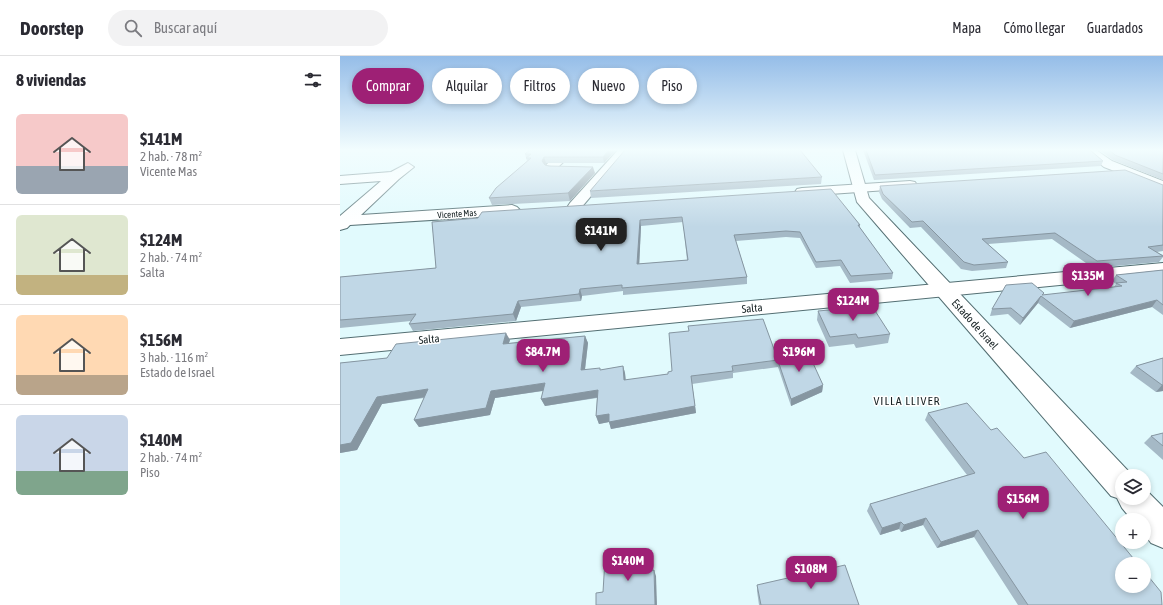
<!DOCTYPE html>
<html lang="es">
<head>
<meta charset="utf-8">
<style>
	body { margin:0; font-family:"Asap Condensed",sans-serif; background:#f2f2f3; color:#2b2b33; height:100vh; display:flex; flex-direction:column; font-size:15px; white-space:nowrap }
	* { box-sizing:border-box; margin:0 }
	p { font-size:13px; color:#7c7c81 }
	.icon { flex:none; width:22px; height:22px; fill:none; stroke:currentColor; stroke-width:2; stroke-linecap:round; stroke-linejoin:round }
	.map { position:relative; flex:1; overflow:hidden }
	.side { display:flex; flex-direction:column; background:#fff; width:340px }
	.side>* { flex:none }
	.hud { position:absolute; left:12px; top:12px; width:380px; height:36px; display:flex; gap:8px }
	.fabs { position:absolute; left:775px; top:413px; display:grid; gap:8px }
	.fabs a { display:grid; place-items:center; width:36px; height:36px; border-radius:50%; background:#fff; box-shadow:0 2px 6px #0003; font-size:20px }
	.price { position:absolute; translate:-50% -34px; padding:0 9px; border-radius:8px; background:#9e2075; color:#fff; font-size:13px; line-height:26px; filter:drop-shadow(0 1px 2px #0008) }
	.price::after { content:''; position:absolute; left:50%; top:24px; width:12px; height:9px; margin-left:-6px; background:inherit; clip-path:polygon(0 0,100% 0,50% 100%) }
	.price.current { background:#222; color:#fff }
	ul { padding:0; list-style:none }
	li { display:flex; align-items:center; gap:12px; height:100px; padding:0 16px }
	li+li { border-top:1px solid #e1e1e2 }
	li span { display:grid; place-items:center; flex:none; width:112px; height:80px; border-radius:6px; color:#555 }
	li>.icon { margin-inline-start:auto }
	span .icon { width:48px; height:48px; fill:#fffc; stroke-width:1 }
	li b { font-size:17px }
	h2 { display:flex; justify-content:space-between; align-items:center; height:48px; padding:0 16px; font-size:17px }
	.tag { padding:0 14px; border-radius:18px; background:#fff; box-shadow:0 2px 6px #0003; font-size:14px; line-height:36px }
	.tag.current { background:#9e2075; color:#fff }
	header { display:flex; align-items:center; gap:24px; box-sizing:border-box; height:56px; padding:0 20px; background:#fff; border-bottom:1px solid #e1e1e2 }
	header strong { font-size:19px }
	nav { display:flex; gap:22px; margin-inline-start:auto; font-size:14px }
	.search { width:280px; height:36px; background:#f2f2f3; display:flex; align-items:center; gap:10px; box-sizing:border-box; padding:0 14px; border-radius:22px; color:#7c7c81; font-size:15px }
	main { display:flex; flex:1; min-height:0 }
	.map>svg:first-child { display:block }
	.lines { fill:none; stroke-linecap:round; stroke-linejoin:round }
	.street-casing { stroke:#536e72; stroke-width:2 }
	.secondary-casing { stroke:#536e72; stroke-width:2 }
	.street { fill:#fff; fill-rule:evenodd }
	.secondary { fill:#fff; fill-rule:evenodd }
	.wall { fill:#a5b9c6; fill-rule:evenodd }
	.shaded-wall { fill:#8696a1 }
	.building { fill:#c0d7e6; stroke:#8696a1; fill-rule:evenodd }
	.labels { text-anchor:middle; stroke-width:3; stroke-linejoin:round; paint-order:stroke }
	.far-street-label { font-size:9px; fill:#182325; stroke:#fff }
	.street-label { font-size:11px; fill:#182325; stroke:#fff }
	.neighbourhood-label { font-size:12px; letter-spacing:1px; fill:#182325; stroke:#fff }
</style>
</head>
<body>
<header>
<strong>Doorstep</strong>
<div class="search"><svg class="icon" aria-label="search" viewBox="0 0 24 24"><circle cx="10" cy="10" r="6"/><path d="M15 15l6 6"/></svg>Buscar aquí</div>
<nav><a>Mapa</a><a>Cómo llegar</a><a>Guardados</a></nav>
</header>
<main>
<section class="side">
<h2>8 viviendas<svg class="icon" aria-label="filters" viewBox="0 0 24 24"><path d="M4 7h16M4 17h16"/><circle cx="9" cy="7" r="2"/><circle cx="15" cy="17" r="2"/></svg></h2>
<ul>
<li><span style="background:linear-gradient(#f6c9c9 65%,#9aa5b1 0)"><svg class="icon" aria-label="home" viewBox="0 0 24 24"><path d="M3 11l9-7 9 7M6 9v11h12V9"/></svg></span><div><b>$141M</b><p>2 hab. · 78 m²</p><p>Vicente Mas</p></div></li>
<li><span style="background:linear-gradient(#dfe7d0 75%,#c2b280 0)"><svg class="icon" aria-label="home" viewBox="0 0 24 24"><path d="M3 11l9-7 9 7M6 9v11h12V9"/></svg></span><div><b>$124M</b><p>2 hab. · 74 m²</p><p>Salta</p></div></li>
<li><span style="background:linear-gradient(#ffd9b3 75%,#b9a48a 0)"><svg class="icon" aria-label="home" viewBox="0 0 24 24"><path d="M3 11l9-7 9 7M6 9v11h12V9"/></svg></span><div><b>$156M</b><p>3 hab. · 116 m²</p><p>Estado de Israel</p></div></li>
<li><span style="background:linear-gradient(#c9d6e8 70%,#7fa58c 0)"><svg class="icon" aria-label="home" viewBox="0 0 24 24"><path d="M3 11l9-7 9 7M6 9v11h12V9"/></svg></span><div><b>$140M</b><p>2 hab. · 74 m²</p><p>Piso</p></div></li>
</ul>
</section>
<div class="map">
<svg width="823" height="549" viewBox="0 0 823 549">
	<rect width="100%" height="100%" fill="#e1fafd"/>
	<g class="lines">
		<g class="street-casing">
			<g id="street">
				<path d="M223 94H236L216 113 208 127H198L196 124 207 108Z"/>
				<path d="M278 94H290L240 153H230L228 150 230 147Z"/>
				<path d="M742 94H756L772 105 823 125V134L764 111Z"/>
				<path d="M68 107 74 111 59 123 21 159 172 149 177 151 180 154 177 157 172 159 10 169 7 172 0 174V160L41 125 0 128V120L51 116Z"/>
				<path d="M570 125 575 126 577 129 575 132 462 140 457 139 455 136 457 133 462 132Z"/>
				<path d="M823 207V219L0 299V283Z"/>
			</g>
		</g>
		<g class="secondary-casing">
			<path id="secondary" d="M503 94H515L529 142 793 420H782V442H804V432L823 451V492L811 487 804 478V464H792L782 452 777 442 771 440 517 146Z"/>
		</g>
		<use href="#street" class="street"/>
		<use href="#secondary" class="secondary"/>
	</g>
	<g class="wall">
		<path d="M190 94H276L264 107H206L205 109 255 117 230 145 152 149 149 142 187 105 185 98Z"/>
		<path d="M523 94H750L763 105 761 110 534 124Z"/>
		<path d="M759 94H823V124L773 104Z"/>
		<path d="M482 121 481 128 251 142 250 135Z"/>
		<path d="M823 129V195L817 196 823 199V201L819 206 753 212 712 183 648 188 668 206 666 212 632 215 621 213 581 171 570 172 542 143 539 136 540 130Z"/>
		<path d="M491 133 520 169V172L553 217 552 223 510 227 500 210 476 212 460 182 446 181 396 185 407 221V228L283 239V235L242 240 241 245 181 251 176 265 73 275 69 268 71 265 0 272V221L96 212 92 166ZM343 166 347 204 299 208 301 170Z"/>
		<path d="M823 214V259L812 251 730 272 698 247 680 269 668 258 650 260 652 253 704 237 703 239 774 231 776 228 772 225 776 219Z"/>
		<path d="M478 255 550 278 548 287 516 292 514 288 489 291 477 264Z"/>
		<path d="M245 280 248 287 245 314H261L283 310 285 317 286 324 328 318 436 299 483 329 482 336 451 350 438 311 393 317V322L352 328 356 357 271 373 269 366 259 368 256 360 257 342 205 350 201 343 203 335 155 342 150 359 79 371 74 364 84 342 42 348 17 394 0 397V307L47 302 170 284 169 287Z"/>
		<path d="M823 302V335L816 336 790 317 796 310Z"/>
		<path d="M588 357 651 374 684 402 822 549H678L634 481 597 492 583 469 561 476 559 473 540 479 527 455 530 448 627 419 585 364Z"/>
		<path d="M823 377V404L804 387 811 380Z"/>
		<path d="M417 529 519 549H419L417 535Z"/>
	</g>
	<g class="shaded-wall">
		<path d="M269 94H276L264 107 263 101Z"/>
		<path d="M204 101 206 107 204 112 202 105Z"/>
		<path d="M253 111 255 117 230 145 228 137Z"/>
		<path d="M300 164 301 170 299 214 297 208Z"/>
		<path d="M240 233 242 240 241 245 239 238Z"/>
		<path d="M701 240 698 247 680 269 683 262Z"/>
		<path d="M817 244 812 251 730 272 734 265Z"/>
		<path d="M178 245 181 251 176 265 173 258Z"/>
		<path d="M166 277 170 284 166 295 163 288Z"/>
		<path d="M245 280 248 287 244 321 241 314Z"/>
		<path d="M283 310 285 317 286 332 284 324Z"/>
		<path d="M351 320 356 357 271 373 269 366 259 368 256 360Z"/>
		<path d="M205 327 208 334 155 342 150 359 79 371 74 364 151 335Z"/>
		<path d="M483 329 482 336 451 350V343Z"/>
		<path d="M822 329H823V335L816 336Z"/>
		<path d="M88 333 92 340 42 348 17 394 0 397V389L37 341Z"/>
		<path d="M258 334 260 341 205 350 201 343Z"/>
		<path d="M586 462 583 469 561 476 564 469Z"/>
		<path d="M561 466 559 473 540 479 542 472Z"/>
		<path d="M638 474 634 481 597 492 601 486Z"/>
		<path d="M306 495 308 502 309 521 307 515Z"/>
		<path d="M314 514 316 520 317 549H315Z"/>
	</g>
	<g class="building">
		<path d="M190 94H269L263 101H204L202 105 205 109 209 110 253 111 228 137 149 142 156 132 191 102H186L191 98H185Z"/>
		<path d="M285 94H460L482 121 250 135Z"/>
		<path d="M526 94H750L763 105 535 119Z"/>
		<path d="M769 94H823V118L775 99Z"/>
		<path d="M785 114 823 129V189L808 191 823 200 757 205 715 177 642 183 668 206 634 209 624 206 583 165 572 166 543 138 540 130Z"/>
		<path d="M491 133 520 169H518L553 217 511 220 501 204 476 206 460 176 446 175 394 179 407 221 282 232V229L240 233 239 238 178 245 173 258 69 268 76 258 0 264V221L96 212 92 166 138 162 142 156ZM342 161 348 204 297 208 300 164Z"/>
		<path d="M823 214V249L817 244 734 265 701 240 683 262 671 252 652 253 666 229 692 227 704 237 702 239 782 230 776 227 787 226 776 219Z"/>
		<path d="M532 250 550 278 518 282 516 278 490 281 478 255Z"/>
		<path d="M423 263 438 304 392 310 393 315 351 320 355 350 269 366V358L256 360 258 334 201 343 205 327 151 335 146 352 74 364 88 333 37 341 11 387 0 389V307L47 302 56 288 166 277 163 288 245 280 241 314 260 312V314L283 310 284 324 328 318V316L332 315 329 277 349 275 348 270Z"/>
		<path d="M467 294 483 329 451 343 436 299Z"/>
		<path d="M823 302V329H822L796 310Z"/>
		<path d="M627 347 651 374 657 372 684 402 706 396 798 508H782V530H804V515L821 536 822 549H688L638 474 601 486 586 462 564 469 561 466 542 472 530 448 635 417 588 357Z"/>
		<path d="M823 377V390L811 380Z"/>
		<path d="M306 495 307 515 314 514 315 549H256V537L263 536 265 503Z"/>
		<path d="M505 509 519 549H421L417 529Z"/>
	</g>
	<linearGradient id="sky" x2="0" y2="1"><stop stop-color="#95bde8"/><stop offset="0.55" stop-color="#f2fdfe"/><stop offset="1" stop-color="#f2fdfe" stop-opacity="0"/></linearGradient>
	<rect width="823" height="171" fill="url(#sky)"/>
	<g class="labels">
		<g class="far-street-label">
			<text transform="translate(117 158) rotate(-4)" y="3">Vicente Mas</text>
		</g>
		<g class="street-label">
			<text transform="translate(412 252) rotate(-5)" y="4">Salta</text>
			<text transform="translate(635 268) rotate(48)" y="4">Estado de Israel</text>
			<text transform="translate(89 283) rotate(-5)" y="4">Salta</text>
		</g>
		<g class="neighbourhood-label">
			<text x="567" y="349">VILLA LLIVER</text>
		</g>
	</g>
</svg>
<div class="fabs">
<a><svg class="icon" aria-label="layers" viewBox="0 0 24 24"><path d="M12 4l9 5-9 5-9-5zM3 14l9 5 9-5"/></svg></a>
<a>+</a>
<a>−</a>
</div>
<b class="price current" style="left:261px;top:196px">$141M</b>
<b class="price" style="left:748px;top:241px">$135M</b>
<b class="price" style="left:513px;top:266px">$124M</b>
<b class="price" style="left:203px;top:317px">$84.7M</b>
<b class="price" style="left:459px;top:317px">$196M</b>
<b class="price" style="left:683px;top:464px">$156M</b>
<b class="price" style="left:288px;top:526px">$140M</b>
<b class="price" style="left:471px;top:534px">$108M</b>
<div class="hud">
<a class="tag current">Comprar</a>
<a class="tag">Alquilar</a>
<a class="tag">Filtros</a>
<a class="tag">Nuevo</a>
<a class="tag">Piso</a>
</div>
</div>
</main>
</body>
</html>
